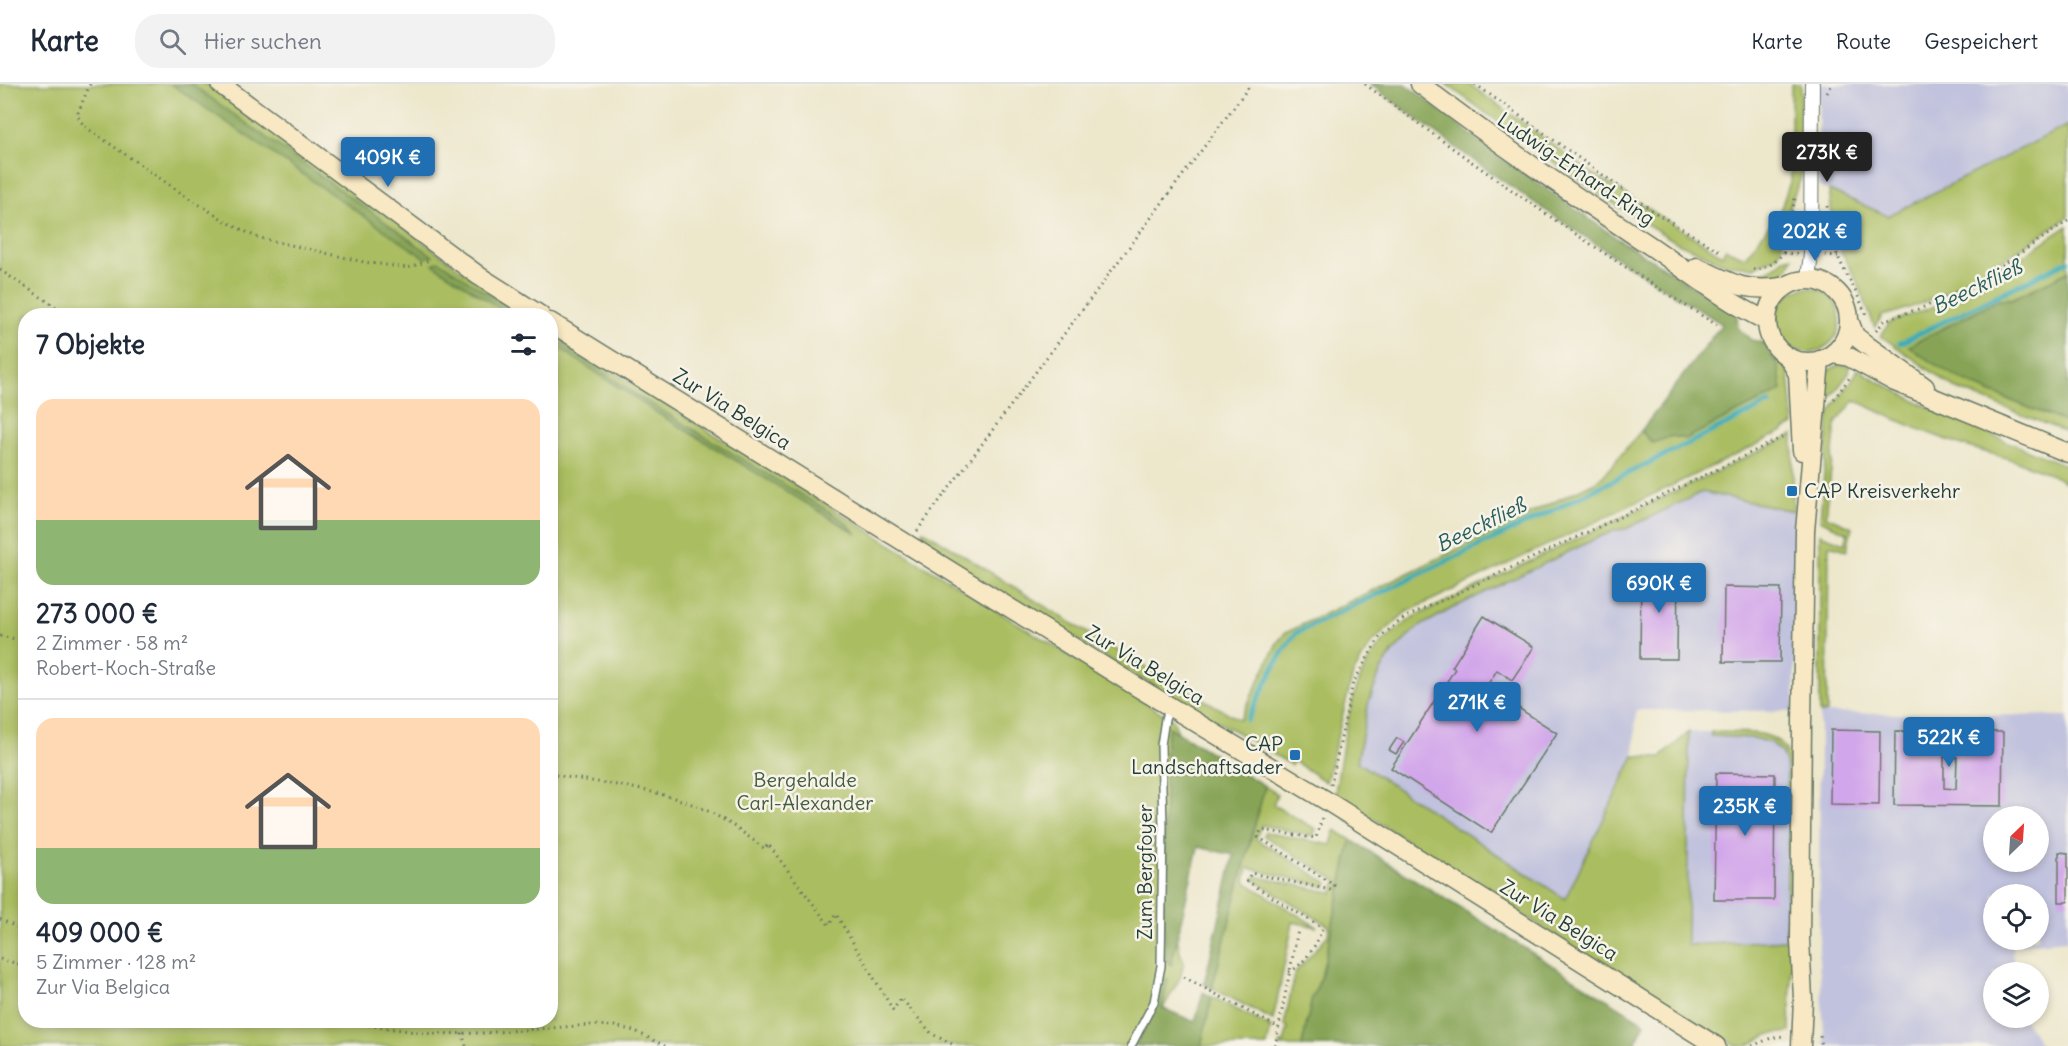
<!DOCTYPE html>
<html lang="de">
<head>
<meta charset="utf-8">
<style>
	body { margin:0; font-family:Delius,sans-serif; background:#f2f2f3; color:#1f2937; height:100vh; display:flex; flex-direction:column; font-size:22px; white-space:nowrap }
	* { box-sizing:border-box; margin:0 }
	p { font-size:20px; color:#747a83 }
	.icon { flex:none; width:33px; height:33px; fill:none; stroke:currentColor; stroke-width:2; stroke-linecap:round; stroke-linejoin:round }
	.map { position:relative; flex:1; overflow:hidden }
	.side { position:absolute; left:18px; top:224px; width:540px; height:720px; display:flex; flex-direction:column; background:#fff; border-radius:24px; box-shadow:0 3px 9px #0003 }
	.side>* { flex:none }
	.needle { width:39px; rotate:25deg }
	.fabs { position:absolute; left:1983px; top:722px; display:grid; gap:12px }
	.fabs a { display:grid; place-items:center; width:66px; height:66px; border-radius:50%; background:#fff; box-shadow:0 3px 9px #0003; font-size:30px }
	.price { position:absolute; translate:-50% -51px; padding:0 14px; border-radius:6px; background:#1f6fb2; color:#fff; font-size:20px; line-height:39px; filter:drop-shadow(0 2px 3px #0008) }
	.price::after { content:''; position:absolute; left:50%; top:36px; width:18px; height:14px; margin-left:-9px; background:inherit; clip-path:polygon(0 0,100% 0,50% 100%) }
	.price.active { background:#222; color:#fff }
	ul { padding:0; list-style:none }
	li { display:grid; align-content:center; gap:12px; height:318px; padding:0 18px }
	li+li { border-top:2px solid #e0e1e3 }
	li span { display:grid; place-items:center; height:186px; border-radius:18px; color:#555 }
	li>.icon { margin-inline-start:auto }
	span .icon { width:108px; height:108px; fill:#fffc; stroke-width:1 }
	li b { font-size:26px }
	h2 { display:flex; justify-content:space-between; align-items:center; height:72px; padding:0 18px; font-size:26px }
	header { display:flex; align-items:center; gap:36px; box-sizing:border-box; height:84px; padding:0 30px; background:#fff; border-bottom:2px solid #e0e1e3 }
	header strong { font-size:28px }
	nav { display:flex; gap:33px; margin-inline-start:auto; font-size:21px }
	.search { width:420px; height:54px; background:#f2f2f3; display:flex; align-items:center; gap:15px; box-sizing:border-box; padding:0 21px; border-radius:24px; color:#747a83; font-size:22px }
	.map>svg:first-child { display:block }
	.industrial { fill:#c1c2dd; fill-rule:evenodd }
	.green { fill:#aabd61; stroke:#647d4a; stroke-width:1.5 }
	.forest { fill:#87a457; stroke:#537046; stroke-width:1.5 }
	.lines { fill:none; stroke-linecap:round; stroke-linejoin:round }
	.stream { stroke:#3cacb7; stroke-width:5 }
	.building { fill:#d2a6ea; fill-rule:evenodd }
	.lane-casing { stroke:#677869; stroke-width:10 }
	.street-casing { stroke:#677869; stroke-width:16 }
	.secondary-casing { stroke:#677869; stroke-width:21 }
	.path { stroke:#677869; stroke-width:3; stroke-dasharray:1.5 4.5; stroke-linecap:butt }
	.lane { stroke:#fff; stroke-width:7 }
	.street { stroke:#fff; stroke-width:14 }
	.secondary { stroke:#f8e8c3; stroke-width:18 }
	.poi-dot { fill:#1f6fb2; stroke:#f7f3e8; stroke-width:2 }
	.labels { text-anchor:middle; stroke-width:5; stroke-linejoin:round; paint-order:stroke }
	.street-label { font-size:20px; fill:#1f3d34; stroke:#f7f3e8 }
	.poi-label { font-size:20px; fill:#1f3d34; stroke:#f7f3e8; text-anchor:start }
	.park-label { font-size:20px; fill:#425d3f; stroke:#f7f3e8 }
	.water-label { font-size:21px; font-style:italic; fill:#285e5b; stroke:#f7f3e8 }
</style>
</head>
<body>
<header>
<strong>Karte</strong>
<div class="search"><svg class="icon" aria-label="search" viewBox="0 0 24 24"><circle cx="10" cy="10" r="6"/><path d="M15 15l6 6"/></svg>Hier suchen</div>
<nav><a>Karte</a><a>Route</a><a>Gespeichert</a></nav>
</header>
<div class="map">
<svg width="2068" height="962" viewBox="0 0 2068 962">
	<rect width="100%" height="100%" fill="#f7f3e8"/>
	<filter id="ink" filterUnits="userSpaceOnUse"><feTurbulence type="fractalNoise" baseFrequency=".0167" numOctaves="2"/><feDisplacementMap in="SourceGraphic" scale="12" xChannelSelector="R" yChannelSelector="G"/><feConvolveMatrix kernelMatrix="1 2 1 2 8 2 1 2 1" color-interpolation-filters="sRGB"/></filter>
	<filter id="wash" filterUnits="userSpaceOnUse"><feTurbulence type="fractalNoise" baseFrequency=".008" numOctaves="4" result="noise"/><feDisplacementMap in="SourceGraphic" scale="24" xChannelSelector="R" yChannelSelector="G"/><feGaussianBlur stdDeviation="1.35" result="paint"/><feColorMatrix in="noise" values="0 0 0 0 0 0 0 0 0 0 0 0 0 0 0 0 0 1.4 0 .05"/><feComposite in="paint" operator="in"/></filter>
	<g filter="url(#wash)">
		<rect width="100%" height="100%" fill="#ede7cc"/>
		<g class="industrial">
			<path d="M1819 0H2068V41L1888 132 1818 102Z"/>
			<path d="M1702 408 1798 428 1794 627 1636 626 1634 672 1565 815 1357 679 1369 617 1381 586 1393 568 1417 544 1451 525 1597 454 1616 446 1626 445Z"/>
			<path d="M1820 629 2068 632V856L2012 861 2014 888H1994V933H2022L2042 962H1825L1819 875ZM1994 732H2038V777H1994ZM1994 810H2038V855H1994Z"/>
			<path d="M1689 648H1711V652L1754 654 1773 659 1781 668 1787 683 1788 748 1786 857 1687 861Z"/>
		</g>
		<g class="green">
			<path d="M0 0H210L522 231H26V936H550L551 249 1173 636 1178 648 1172 660 1171 822 1180 868 1184 878 1180 894 1142 962H0Z"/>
			<path d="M1446 0H1469L1593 90 1722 171 1726 165 1745 173 1780 127 1791 95V0H1801V94L1790 120 1781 166 1776 173 1755 183 1728 181 1676 158 1598 110Z"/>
			<path d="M2068 41V133C2010 171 1951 215 1882 232L1875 244 1857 197 1839 163 1834 147 1829 106 1888 132Z"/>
			<path d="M2068 142V188L2012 215H1999L1909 262C1951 297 2017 318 2068 339V349L1955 304 1881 252 1889 239 1948 217 1979 201Z"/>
			<path d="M1793 173 1788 184 1778 194 1756 199 1728 188C1748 190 1769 193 1783 175Z"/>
			<circle cx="1808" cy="236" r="32"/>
			<path d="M1775 274 1785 282 1789 290 1794 341 1750 364 1405 529 1371 560 1353 590 1326 698 1294 677 1291 681 1235 647 1175 616 920 459V451L923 446 1097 555 1240 636 1277 559 1285 549 1595 398 1604 391 1641 347 1652 359 1672 352 1685 355 1782 306Z"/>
			<path d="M1840 281 1850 282 1849 289 1824 323 1825 290 1832 284Z"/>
			<path d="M1858 285C1924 326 1996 353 2068 382V400C2032 377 1988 371 1948 356 1916 345 1885 331 1855 316L1836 339 1826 432 1852 443 1847 466 1829 461 1827 629H1820V450L1845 459 1848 449 1820 436 1829 331C1836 314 1851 302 1858 285Z"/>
			<path d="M1793 351V427L1702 408 1626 445 1616 446 1597 454 1451 525 1417 544 1393 568 1381 586 1369 617 1357 678 1565 815 1634 672 1661 673 1689 648 1687 861 1786 856 1788 748 1787 683 1781 668 1772 659 1754 654 1711 652V648C1756 650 1790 640 1794 698L1790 948 1770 950 1747 962H1737L1681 931 1399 752 1335 709C1342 668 1348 612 1369 576 1380 558 1396 546 1412 534Z"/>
			<path d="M1265 702 1277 710 1273 721 1316 745 1313 752 1261 741 1256 755 1328 799 1326 803 1248 784 1245 798 1317 843 1293 838 1273 936 1212 904Z"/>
			<path d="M1335 746 1351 756 1321 894 1312 914 1302 962H1279L1280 959H1284L1288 943 1284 941 1295 889 1328 851 1329 842 1254 796 1255 792 1333 809 1337 797 1264 752 1265 748 1331 761Z"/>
			<path d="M1212 913 1271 943 1267 962H1201Z"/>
		</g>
		<g class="forest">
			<path d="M171 0H191L433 172 425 174Z"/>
			<path d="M1370 0H1406L1501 74 1620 156 1737 230 1738 244 1751 256 1764 259 1778 282 1782 306 1685 355 1672 352 1652 359 1641 347 1722 240C1600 166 1483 86 1370 0Z"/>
			<path d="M439 177 519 231H510L433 180Z"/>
			<path d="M2068 188V339C2016 318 1953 298 1909 262L1999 215H2012Z"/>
			<path d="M551 252 641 314 843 436 857 450 654 327 551 258Z"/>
			<path d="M1169 643 1265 702 1212 904 1204 900 1234 771 1198 763 1171 881 1166 876 1163 812 1166 657Z"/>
			<path d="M1351 756 1645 939 1634 962H1302L1312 914 1321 894Z"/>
			<path d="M1162 894 1168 895 1162 924 1195 938 1203 908 1212 913 1201 962 1136 961 1156 922Z"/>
		</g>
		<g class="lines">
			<g class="stream">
				<path d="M1900 259 2068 177"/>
				<path d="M1247 636 1281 570 1296 549 1529 438 1770 319"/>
			</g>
		</g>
		<g id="blocks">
			<g class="building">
				<path d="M1641 486H1678L1677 575H1640Z"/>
				<path d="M1724 503 1781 504 1780 578H1723Z"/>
				<path d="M1484 532 1534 563 1512 596 1497 586 1486 603 1557 649 1491 749 1391 684 1455 585 1452 583Z"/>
				<path d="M1831 646 1880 647 1879 721 1830 720Z"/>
				<path d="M1895 647 2003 648 2002 722 1894 721ZM1944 673H1957L1956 705 1944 704Z"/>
				<path d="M1397 654 1404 658 1396 670 1389 666Z"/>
				<path d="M1716 689 1775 690 1774 816H1714Z"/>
				<path d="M2059 768 2068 769V818H2059Z"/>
			</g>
		</g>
	</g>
	<g filter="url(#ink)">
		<use href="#blocks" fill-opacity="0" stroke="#677869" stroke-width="1.5"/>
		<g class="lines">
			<g class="lane-casing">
				<path id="lane" d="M1131 962 1154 918 1161 882 1163 743 1161 661 1165 635 1171 623"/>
			</g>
			<g class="street-casing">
				<path id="street" d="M1808 195 1811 170 1812 0"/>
			</g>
			<g class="secondary-casing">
				<g id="secondary">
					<path d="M220 0 479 192 540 231"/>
					<path d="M1420 0C1496 58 1573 111 1652 163 1689 188 1726 218 1767 237"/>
					<path d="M1697 183C1730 199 1749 210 1786 202"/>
					<circle cx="1808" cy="237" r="41"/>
					<path d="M550 238 1134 601 1327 717 1716 962"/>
					<path d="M1850 239 1855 252 1868 262 1925 303"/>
					<path d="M1833 270 1849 273 1895 298 2068 369"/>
					<path d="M1788 273 1798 290 1802 367"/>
					<path d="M1801 962 1803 915 1800 856 1802 639 1805 447 1820 276"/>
				</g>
			</g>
			<g class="path">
				<path d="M90 0 77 31 84 42 184 111 227 138 256 153 364 178 408 184 430 176"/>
				<path d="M1365 0C1479 85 1595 166 1717 241"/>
				<path d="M1475 0 1656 129 1721 168"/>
				<path d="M1827 9 1832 0"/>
				<path d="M1827 122C1830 138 1832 154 1837 170 1845 190 1858 209 1866 231"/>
				<path d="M1783 169 1795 114"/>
				<path d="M1825 171 1838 172"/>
				<path d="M0 186 68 231"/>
				<path d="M1753 186C1767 184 1774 180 1783 169L1797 170"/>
				<path d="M1876 247 1885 236 1927 222 1980 196 2068 137"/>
				<path d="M1834 315 1851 292"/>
				<path d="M917 447 1251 0"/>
				<path d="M0 552 26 557"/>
				<path d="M550 690C597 699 656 704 699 723 723 733 745 750 765 765L768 760 829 841 836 830 893 926 901 914 932 950 956 962"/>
				<path d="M1331 701 1353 599 1379 554 1404 534 1624 431 1785 352"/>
				<path d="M0 835 26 848"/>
				<path d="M0 875 26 882"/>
				<path d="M1289 888C1304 881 1318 860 1322 844L1247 797 1251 789 1331 806 1334 801 1258 753 1261 746 1316 754 1322 734"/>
				<path d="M1184 893 1279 944"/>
				<path d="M327 936 431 950 482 949 591 941 614 942 635 947 665 962"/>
				<path d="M462 949 466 962"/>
				<path d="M1820 952 1822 962"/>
				<path d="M1275 962 1298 846"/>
				<path d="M1752 962 1771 954 1784 952"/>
			</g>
			<use href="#lane" class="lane"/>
			<use href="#street" class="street"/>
			<use href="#secondary" class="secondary"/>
		</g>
	</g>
	<g class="poi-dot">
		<rect x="1786" y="401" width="12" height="12" rx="3"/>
		<rect x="1289" y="665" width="12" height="12" rx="3"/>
	</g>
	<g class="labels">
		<g class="street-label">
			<text transform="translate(1576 85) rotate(34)" y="7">Ludwig-Erhard-Ring</text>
			<text transform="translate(732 325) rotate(32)" y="7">Zur Via Belgica</text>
			<text transform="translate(1145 581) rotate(31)" y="7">Zur Via Belgica</text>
			<text transform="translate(1145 788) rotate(-90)" y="7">Zum Bergfoyer</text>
			<text transform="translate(1559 836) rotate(32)" y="7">Zur Via Belgica</text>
		</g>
		<g class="poi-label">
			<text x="1804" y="414">CAP Kreisverkehr</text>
			<text x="1283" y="667" text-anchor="end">CAP<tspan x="1283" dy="23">Landschaftsader</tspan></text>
		</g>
		<g class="park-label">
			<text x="805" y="703">Bergehalde<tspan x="805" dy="23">Carl-Alexander</tspan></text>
		</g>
		<g class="water-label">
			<text transform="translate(1977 203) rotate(-26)" y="7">Beeckfließ</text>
			<text transform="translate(1481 441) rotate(-26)" y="7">Beeckfließ</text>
		</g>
	</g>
</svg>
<div class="fabs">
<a><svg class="needle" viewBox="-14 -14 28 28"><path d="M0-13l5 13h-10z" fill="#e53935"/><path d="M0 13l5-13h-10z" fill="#747a83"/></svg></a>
<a><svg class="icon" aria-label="locate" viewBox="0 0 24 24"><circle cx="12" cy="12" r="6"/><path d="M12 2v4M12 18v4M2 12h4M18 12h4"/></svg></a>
<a><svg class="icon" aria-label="layers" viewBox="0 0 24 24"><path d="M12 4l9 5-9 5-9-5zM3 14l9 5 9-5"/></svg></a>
</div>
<b class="price active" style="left:1827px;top:99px">273K €</b>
<b class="price" style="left:388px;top:104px">409K €</b>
<b class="price" style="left:1815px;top:178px">202K €</b>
<b class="price" style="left:1659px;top:530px">690K €</b>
<b class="price" style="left:1477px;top:649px">271K €</b>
<b class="price" style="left:1949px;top:684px">522K €</b>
<b class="price" style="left:1745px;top:753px">235K €</b>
<section class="side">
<h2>7 Objekte<svg class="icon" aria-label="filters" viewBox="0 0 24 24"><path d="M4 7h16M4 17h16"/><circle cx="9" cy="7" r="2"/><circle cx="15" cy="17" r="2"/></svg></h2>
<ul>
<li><span style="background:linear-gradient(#ffd9b3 65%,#8fb573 0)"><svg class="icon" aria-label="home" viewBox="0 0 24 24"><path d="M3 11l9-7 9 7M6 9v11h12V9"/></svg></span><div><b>273 000 €</b><p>2 Zimmer · 58 m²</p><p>Robert-Koch-Straße</p></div></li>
<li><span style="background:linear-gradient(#ffd9b3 70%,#8fb573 0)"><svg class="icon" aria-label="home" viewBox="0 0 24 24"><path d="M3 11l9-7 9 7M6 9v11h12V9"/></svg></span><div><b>409 000 €</b><p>5 Zimmer · 128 m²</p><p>Zur Via Belgica</p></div></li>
</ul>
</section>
</div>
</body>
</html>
